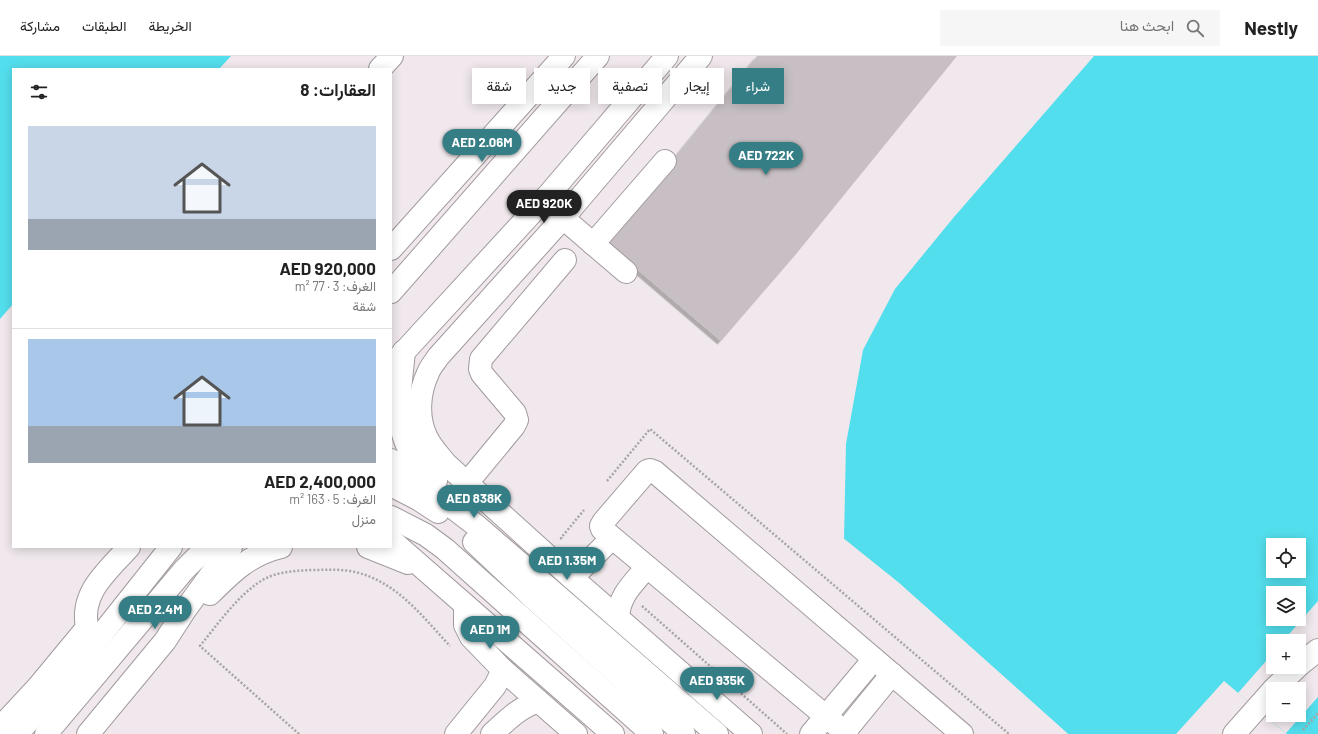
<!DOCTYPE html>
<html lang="ar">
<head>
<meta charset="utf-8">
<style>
	body { margin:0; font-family:Barlow,Vazirmatn,sans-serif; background:#f6f6f6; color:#222; direction:rtl; height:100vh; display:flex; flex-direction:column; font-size:15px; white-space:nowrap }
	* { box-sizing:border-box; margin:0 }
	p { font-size:13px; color:#767676 }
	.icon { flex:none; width:22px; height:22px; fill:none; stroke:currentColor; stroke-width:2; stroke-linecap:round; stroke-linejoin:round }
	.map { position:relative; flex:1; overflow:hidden; direction:ltr }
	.sheet { position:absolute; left:12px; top:12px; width:380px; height:480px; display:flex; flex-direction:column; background:#fff; border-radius:0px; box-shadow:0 2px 10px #0003; direction:rtl }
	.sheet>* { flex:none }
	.hud { position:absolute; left:404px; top:12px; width:380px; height:36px; direction:rtl; display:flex; gap:8px }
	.tools { position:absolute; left:1266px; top:482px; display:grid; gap:8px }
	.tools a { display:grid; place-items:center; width:40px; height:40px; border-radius:0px; background:#fff; box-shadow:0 2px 10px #0003; font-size:20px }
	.price { position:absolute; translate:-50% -34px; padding:0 9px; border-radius:14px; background:#367e86; color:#fff; font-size:13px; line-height:26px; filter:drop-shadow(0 1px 2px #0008) }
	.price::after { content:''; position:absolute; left:50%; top:24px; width:12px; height:9px; margin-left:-6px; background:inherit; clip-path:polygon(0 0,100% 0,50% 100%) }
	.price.selected { background:#222; color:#fff }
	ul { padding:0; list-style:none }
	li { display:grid; align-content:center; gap:8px; height:212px; padding:0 16px }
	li+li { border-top:1px solid #e0e0e0 }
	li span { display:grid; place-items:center; height:124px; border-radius:0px; color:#555 }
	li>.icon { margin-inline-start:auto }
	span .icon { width:72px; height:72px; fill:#fffc; stroke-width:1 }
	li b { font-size:17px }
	h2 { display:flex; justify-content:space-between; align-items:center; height:48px; padding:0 16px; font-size:17px }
	.tag { padding:0 14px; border-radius:0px; background:#fff; box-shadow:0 2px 10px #0003; font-size:14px; line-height:36px }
	.tag.selected { background:#367e86; color:#fff }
	header { display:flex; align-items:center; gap:24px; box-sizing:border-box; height:56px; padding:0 20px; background:#fff; border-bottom:1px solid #e0e0e0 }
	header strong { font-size:19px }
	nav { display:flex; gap:22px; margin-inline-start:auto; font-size:14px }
	.search { width:280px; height:36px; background:#f6f6f6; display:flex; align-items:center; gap:10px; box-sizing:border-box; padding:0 14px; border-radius:0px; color:#767676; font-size:15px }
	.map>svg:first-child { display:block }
	.water { fill:#53deed; fill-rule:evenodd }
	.pier { fill:#f0e8ec; fill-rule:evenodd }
	.building { fill:#c7bfc3; filter:url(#shadow) }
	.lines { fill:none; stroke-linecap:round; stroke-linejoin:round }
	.minor-casing { stroke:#a19a9e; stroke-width:24 }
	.path { stroke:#a9a3a6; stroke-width:2.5; stroke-dasharray:2 2; stroke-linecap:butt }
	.minor { stroke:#fff; stroke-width:22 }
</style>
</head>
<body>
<header>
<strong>Nestly</strong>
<div class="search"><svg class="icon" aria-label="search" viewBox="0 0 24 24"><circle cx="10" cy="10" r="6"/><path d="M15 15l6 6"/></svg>ابحث هنا</div>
<nav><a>الخريطة</a><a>الطبقات</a><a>مشاركة</a></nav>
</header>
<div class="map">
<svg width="1318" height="678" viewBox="0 0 1318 678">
	<defs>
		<filter id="shadow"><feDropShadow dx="-3.5" dy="3.5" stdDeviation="0" flood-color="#0004"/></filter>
	</defs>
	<rect width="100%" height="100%" fill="#f0e8ec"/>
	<g class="water">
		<path d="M0 0H231L219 13H13V248L0 263Z"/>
		<path d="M1094 0H1318V678H1287L1224 625 1176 678H1068L899 527 844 483 846 388 863 294 895 233 954 161ZM1273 489H1299V515H1273ZM1273 537H1299V563H1273ZM1273 585H1299V611H1273ZM1273 633H1299V659H1273Z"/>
	</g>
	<g class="pier">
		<path d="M843 482 899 527 1068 678H1065L898 529 843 485Z"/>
		<path d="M1318 545V641L1286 677 1238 637 1273 597V611H1299V585H1283ZM1273 633H1299V659H1273Z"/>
	</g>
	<path class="building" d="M757 0H957L796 198 721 285 603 184 678 97Z"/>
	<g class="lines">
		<g class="minor-casing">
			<g id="minor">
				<path d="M701 0 563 162 438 301C435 306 430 311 428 317 419 336 417 361 426 380 430 390 439 399 446 408L572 522 751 678"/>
				<path d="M380 13 392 0"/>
				<path d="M563 162 626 216"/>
				<path d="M593 188 665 105"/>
				<path d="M391 193 564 0"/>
				<path d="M391 236 598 0"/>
				<path d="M404 295C401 330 392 369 413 400 419 409 428 417 436 425"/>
				<path d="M391 310 550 137 667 0"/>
				<path d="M391 404 478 471 717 678"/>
				<path d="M467 427 514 370 517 364 515 357 482 318 480 313 481 303 565 204"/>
				<path d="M391 429 418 443 438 456"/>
				<path d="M391 461 426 479 445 493 652 678"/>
				<path d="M391 484 613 678"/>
				<path d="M474 486 531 540 684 678"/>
				<path d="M368 491 408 507"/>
				<path d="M572 522 612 482"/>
				<path d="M210 538C231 517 250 498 281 491"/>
				<path d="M465 549V569L471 581 503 614 576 678"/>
				<path d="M618 562C619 539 633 528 647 511"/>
				<path d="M87 571C80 536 108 515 129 491"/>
				<path d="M1299 609 1318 594"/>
				<path d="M1274 633 1297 611"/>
				<path d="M0 672 38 631 86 573"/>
				<path d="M17 678 67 622 171 491"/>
				<path d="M46 678 184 514 207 491"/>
				<path d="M88 678 165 585 185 554 231 491"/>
				<path d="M456 678 495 630 503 614"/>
				<path d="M492 678C507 664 519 652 538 645"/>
				<path d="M811 678 874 603"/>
				<path d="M843 678 892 618"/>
				<path d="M847 678 602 473 601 470 604 465 647 415 650 414 655 416 962 678"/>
				<path d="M1234 678 1273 634"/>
			</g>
		</g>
		<g class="path">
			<path d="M607 425 650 373 1009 678"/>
			<path d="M562 483 561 482 584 454"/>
			<path d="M642 550 787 678"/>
			<path d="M1303 674 1318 657"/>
			<path d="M299 678 200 590C217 569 236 542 258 527 273 516 292 515 310 514 324 514 337 513 350 515 395 523 421 559 450 590"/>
		</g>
		<use href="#minor" class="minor"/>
	</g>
</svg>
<div class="tools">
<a><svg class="icon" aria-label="locate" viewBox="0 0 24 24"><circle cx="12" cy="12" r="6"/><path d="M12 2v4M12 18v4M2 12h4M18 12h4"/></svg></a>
<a><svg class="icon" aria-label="layers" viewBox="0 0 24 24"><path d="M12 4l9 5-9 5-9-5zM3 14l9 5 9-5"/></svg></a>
<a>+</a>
<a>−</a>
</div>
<b class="price" style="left:482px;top:107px">AED 2.06M</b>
<b class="price" style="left:766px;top:120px">AED 722K</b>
<b class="price selected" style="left:544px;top:168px">AED 920K</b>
<b class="price" style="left:474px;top:463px">AED 838K</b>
<b class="price" style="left:567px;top:525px">AED 1.35M</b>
<b class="price" style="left:155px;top:574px">AED 2.4M</b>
<b class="price" style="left:490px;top:594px">AED 1M</b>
<b class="price" style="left:717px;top:645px">AED 935K</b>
<div class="hud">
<a class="tag selected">شراء</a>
<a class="tag">إيجار</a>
<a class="tag">تصفية</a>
<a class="tag">جديد</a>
<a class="tag">شقة</a>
</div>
<section class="sheet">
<h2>العقارات: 8<svg class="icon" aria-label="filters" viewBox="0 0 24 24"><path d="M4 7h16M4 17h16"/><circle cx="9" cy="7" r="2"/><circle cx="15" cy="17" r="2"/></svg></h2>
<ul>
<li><span style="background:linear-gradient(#c9d6e8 75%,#9aa5b1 0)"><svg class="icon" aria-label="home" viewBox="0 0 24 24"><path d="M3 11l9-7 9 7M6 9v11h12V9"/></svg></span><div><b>AED 920,000</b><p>الغرف: 3 · 77 m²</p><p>شقة</p></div></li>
<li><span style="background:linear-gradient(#a9c7e8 70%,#9aa5b1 0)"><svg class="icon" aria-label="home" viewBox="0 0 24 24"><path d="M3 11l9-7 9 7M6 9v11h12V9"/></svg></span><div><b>AED 2,400,000</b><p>الغرف: 5 · 163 m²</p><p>منزل</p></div></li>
</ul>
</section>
</div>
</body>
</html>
